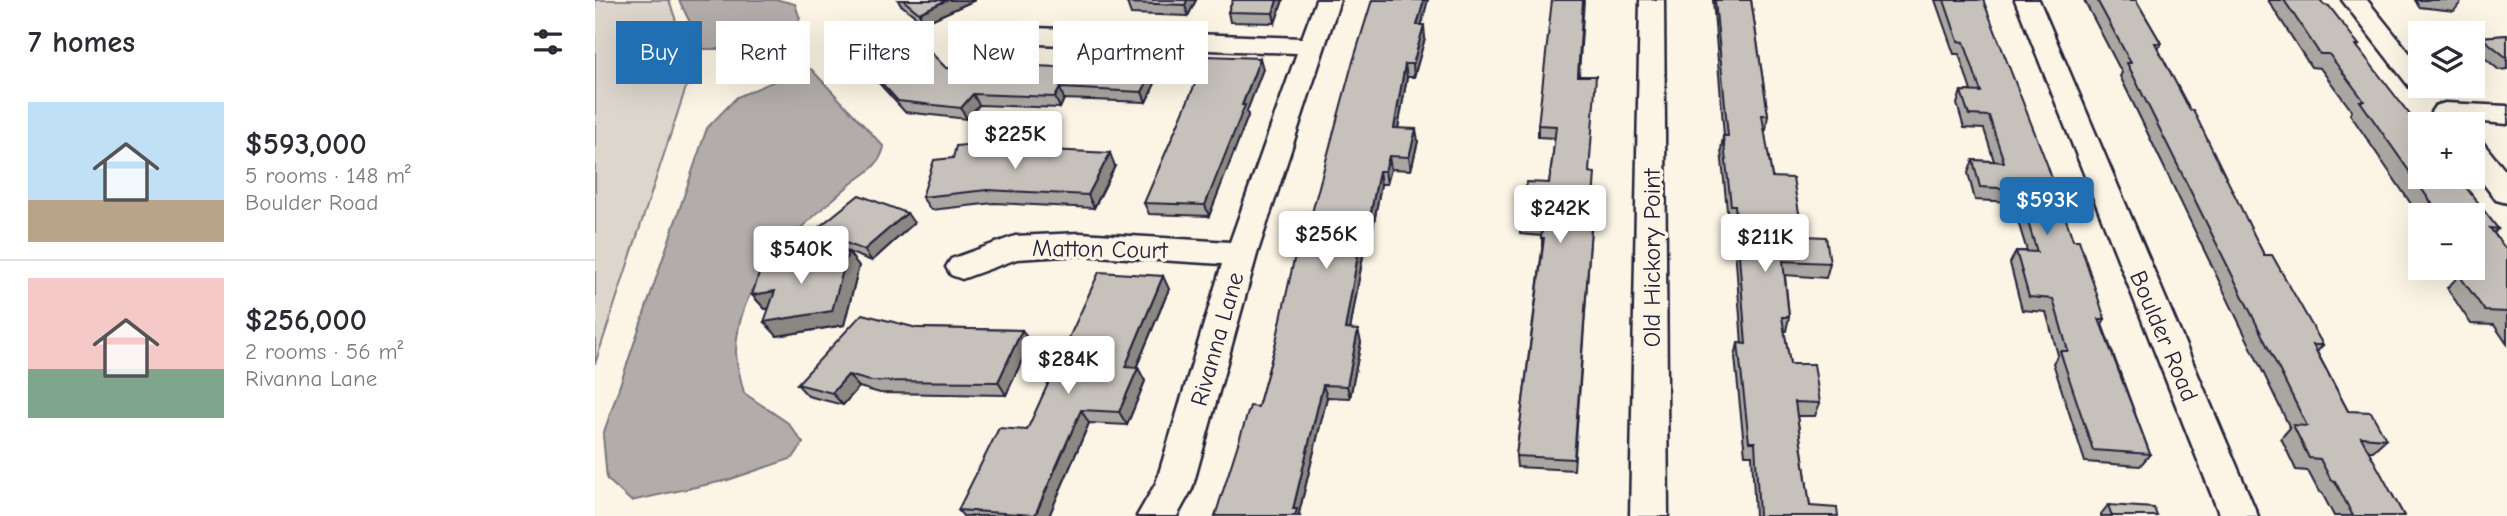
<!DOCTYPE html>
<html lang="en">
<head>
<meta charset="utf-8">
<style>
	body { margin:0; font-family:"Comic Neue",sans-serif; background:#f7f7f7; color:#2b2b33; height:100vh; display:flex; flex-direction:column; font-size:26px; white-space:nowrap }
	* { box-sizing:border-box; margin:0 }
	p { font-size:23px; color:#7c7c81 }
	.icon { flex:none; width:38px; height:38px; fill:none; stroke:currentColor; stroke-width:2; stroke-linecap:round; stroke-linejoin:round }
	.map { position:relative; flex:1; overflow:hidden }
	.details { display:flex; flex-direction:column; background:#fff; width:595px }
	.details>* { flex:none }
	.banner { position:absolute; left:21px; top:21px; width:665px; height:63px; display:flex; gap:14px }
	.fabs { position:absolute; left:1813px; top:21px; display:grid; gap:14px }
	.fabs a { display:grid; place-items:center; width:77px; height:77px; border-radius:0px; background:#fff; box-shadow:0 7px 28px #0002; font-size:35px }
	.price { position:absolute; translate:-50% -60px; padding:0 16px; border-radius:7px; background:#fff; color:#222; font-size:23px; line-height:46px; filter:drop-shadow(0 2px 4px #0008) }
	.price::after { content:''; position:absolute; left:50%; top:42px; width:21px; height:16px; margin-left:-10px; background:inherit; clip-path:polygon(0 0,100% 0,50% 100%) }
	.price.current { background:#1f6fb2; color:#fff }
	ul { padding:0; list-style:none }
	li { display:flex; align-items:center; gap:21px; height:175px; padding:0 28px }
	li+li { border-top:2px solid #e1e1e2 }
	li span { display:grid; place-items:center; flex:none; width:196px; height:140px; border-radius:0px; color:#555 }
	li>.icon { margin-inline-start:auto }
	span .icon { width:84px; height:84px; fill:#fffc; stroke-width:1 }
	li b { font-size:30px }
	h2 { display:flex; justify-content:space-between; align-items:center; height:84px; padding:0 28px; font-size:30px }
	.tag { padding:0 24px; border-radius:0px; background:#fff; box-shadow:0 7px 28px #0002; font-size:24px; line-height:63px }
	.tag.current { background:#1f6fb2; color:#fff }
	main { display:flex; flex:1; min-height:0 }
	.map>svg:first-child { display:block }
	.green { fill:#dcd6cc; stroke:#7f7c84; stroke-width:2 }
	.water { fill:#b2adab; stroke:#78757e; stroke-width:2 }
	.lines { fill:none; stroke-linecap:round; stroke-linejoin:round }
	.street-casing { stroke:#22223b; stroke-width:5 }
	.street { fill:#fcf5e5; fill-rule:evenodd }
	.wall { fill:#aaa6a1; stroke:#22223b; stroke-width:2 }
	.shaded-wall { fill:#8b8783; stroke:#22223b; stroke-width:2 }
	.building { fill:#c6c1bb; stroke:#22223b; stroke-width:2 }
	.labels { text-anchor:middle; stroke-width:7; stroke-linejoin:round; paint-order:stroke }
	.street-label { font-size:24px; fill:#22223b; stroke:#fcf5e5 }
</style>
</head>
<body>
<main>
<section class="details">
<h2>7 homes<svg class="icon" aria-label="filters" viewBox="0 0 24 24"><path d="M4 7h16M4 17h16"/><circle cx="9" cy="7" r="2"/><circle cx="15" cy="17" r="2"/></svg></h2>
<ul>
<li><span style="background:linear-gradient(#bfe0f5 70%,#b9a48a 0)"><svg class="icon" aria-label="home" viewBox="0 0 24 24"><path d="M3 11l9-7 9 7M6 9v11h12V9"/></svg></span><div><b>$593,000</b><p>5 rooms · 148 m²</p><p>Boulder Road</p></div></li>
<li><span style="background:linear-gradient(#f6c9c9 65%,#7fa58c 0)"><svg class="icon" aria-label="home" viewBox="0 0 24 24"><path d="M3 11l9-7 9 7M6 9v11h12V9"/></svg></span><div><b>$256,000</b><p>2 rooms · 56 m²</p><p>Rivanna Lane</p></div></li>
</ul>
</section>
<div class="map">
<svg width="1912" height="516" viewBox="0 0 1912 516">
	<rect width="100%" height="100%" fill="#fcf5e5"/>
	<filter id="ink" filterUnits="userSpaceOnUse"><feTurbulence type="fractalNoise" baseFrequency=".0143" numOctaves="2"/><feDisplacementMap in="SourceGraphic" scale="14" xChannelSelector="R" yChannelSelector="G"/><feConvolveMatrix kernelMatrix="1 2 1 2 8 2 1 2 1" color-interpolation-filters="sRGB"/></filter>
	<g filter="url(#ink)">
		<path class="green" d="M0 0H74L97 69 0 364Z"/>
		<g class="water">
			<path d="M84 0H184L200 4 205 19 189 34 132 49H108Z"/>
			<path d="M216 69 289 147C283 170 268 173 251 188 200 232 143 278 141 351 141 364 146 380 149 393L193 423 208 443 198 458 133 480 36 501 12 479 8 435 112 128 142 97 196 74Z"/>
		</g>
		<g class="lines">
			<g class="street-casing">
				<g id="street">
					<path d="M721 0H745L662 254 597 489 582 516H542L561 483 627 264 485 255 422 259 367 279 356 275 351 267 356 259 420 236 485 233 635 242 702 53 413 43 404 40 400 35 404 30 413 27 707 38Z"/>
					<path d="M1045 0H1069L1073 516H1035Z"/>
					<path d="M1420 0H1444L1663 516H1625Z"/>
					<path d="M1747 0H1772L1825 66V86H1837L1834 89 1825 91 1816 89Z"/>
					<path d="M1850 103 1912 106V124L1840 118 1836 112 1840 106Z"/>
					<path d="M1878 140 1888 143 1912 173V203L1901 200 1878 170Z"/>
				</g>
			</g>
			<use href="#street" class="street"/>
		</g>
		<g class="wall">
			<path d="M303 0H380L329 23 305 4Z"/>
			<path d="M601 0 593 16 536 14 532 3Z"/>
			<path d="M638 0H688L680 23 635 22 633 12Z"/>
			<path d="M989 0 984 76 994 172 999 185 979 470 922 467 921 456 947 250V236L925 234V222L954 183 960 138 943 137V125Z"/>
			<path d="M1118 0H1156L1173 115 1171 130H1169L1177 177 1208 236 1235 263 1231 278 1190 275 1194 317 1191 331H1189L1195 364 1225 403 1220 416H1202L1215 506 1243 516H1160L1157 455H1150L1140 357 1143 343 1147 344 1138 220H1133L1126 150 1128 136H1129Z"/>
			<path d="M1340 0H1388L1478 240 1510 319 1507 324 1555 454 1545 466 1490 462 1458 363 1463 355 1451 312 1427 310 1415 263 1421 251H1432L1417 202 1380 200 1373 173 1378 160 1399 161 1389 129 1369 128 1362 104 1366 91H1376L1364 54H1359Z"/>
			<path d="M1489 0H1541L1566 43 1563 49 1669 255 1728 345 1722 352 1753 411 1791 439 1778 451H1773L1809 516H1739L1727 493 1724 492 1713 471 1701 470 1686 438 1695 428 1525 76 1527 73Z"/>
			<path d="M1673 0H1725L1764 45 1762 47 1903 229 1899 233 1912 251V344L1899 325 1876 324 1852 288 1865 275 1860 268H1878V215H1825V217L1755 114 1757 111 1725 68 1716 67Z"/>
			<path d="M1820 0H1867V1L1859 11 1824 7Z"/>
			<path d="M827 25 830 38 819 77H812L803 128 823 141 816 170 796 169 792 184H786L774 250H769L755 330 766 342 755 398 732 397 704 513 705 516H620L663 407 708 246Z"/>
			<path d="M1912 35V69L1904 70 1878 48 1886 37Z"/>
			<path d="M255 48 351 68 408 74 491 68 567 69 551 102 469 99 465 108 384 105 372 119 310 112 262 59Z"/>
			<path d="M668 69 652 111 653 116 614 216 554 214 549 203Z"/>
			<path d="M416 141 420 148 520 166 499 208 399 203 336 210 327 197 358 158Z"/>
			<path d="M319 223 277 261 253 252 264 266 249 325 182 336 174 309H170L157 295 253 252 228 242 219 231Z"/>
			<path d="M574 289 541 368H543L550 381 532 425 494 423 454 516H368L363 510 432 430Z"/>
			<path d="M322 328 427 330 435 343 411 395 285 393 264 387 248 405 213 396 202 384Z"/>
			<path d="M1513 505 1562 516H1506V514Z"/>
		</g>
		<g class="shaded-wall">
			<path d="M352 0H380L329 23 324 13Z"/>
			<path d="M592 0H601L593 16 590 5Z"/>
			<path d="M682 0H688L680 23 678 13Z"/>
			<path d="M829 0H833L823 38 822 25Z"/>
			<path d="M829 25 830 38 819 77 818 64Z"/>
			<path d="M564 58 567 69 551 102 547 92Z"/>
			<path d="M665 58 668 69 652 111 653 116 614 216 610 205Z"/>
			<path d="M810 64 812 77 801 140 799 128Z"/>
			<path d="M465 88 469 99 465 108 460 97Z"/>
			<path d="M378 94 384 105 372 119 366 108Z"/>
			<path d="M821 129 823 141 816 170 814 157Z"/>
			<path d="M515 153 520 166 499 208 493 195Z"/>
			<path d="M794 156 796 169 792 184 790 171Z"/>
			<path d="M784 171 786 184 774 250 771 237Z"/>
			<path d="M312 213 319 223 277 261 269 250Z"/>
			<path d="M766 237 769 250 753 342 750 329Z"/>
			<path d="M253 252 264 266 249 325 182 336 169 322Z"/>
			<path d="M568 276 574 289 536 380 530 367Z"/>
			<path d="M180 291 192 306 170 309 157 295Z"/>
			<path d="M427 330 435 343 411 395 403 382Z"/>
			<path d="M763 330 766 342 755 398 752 386Z"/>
			<path d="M543 368 550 381 532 425 524 412Z"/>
			<path d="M253 375 264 387 248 405 237 393Z"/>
			<path d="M728 385 732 397 704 513 705 516H700L698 509Z"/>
			<path d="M486 410 494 423 454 516H440Z"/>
		</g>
		<g class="building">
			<path d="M308 0H352L324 13Z"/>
			<path d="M534 0H592L590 5 532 3Z"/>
			<path d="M638 0H682L678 13 633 12Z"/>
			<path d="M777 0H829L822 25H829L818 64H810L799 128 821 129 814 157 794 156 790 171H784L771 237H766L750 329 763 330 752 386 728 385 698 509H702L700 516H620L655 406 663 407 680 346 702 246H708L756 68Z"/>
			<path d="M957 0H988L983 76H1001L994 172 1000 173 979 459 921 456 949 238H946L948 224 925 222 932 182 954 183 958 153 961 126 943 125Z"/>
			<path d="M1120 0H1156L1173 115H1167L1177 177 1198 178 1208 236 1231 237 1235 263 1188 261 1194 317H1187L1195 364H1219L1225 403 1200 402 1215 506 1242 508 1243 516H1164L1160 442H1154L1143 343 1151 344 1140 205H1136L1128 136H1133Z"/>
			<path d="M1349 0H1388L1452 164 1478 240H1484L1510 319H1504L1555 454 1498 450 1465 351H1473L1458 299 1434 297 1421 251 1442 252 1423 189 1385 187 1378 160 1409 162 1394 116 1374 115 1366 91 1386 92 1369 42 1363 41Z"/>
			<path d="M1502 0H1541L1566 43H1560L1595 110H1598L1669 255H1677L1728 345H1718L1753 411 1776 412 1791 439 1766 437 1809 516H1758L1740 481 1736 480 1725 459 1714 458 1698 425 1712 426 1532 63H1536Z"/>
			<path d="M1689 0H1725L1729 5 1734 6 1764 45H1761L1825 128V177H1863L1903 229 1895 228 1912 251V312L1890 311 1864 275 1887 276 1878 262V215H1845L1765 101H1769L1734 54H1725Z"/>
			<path d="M309 25 351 68 408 74 413 65 491 68 499 56 564 58 547 92 465 88 460 97 378 94 366 108 303 101 255 48Z"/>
			<path d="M1912 35V58L1886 37Z"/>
			<path d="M612 56 665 58 647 105H650L610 205 549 203Z"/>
			<path d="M416 141 414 148 515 153 493 195 392 190 327 197 339 160 358 158 361 146Z"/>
			<path d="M264 195 312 213 269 250 219 231Z"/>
			<path d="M253 252 237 311 169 322 180 291 157 295 167 265Z"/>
			<path d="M504 272 568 276 530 367 543 368 524 412 486 410 440 515 363 510 404 428 432 430Z"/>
			<path d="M267 314 322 328 427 330 403 382 275 381 253 375 237 393 202 384Z"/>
			<path d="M1513 505 1559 508 1562 516H1517Z"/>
		</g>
	</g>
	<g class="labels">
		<g class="street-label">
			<text transform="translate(505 249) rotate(1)" y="8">Matton Court</text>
			<text transform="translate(1057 258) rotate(-90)" y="8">Old Hickory Point</text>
			<text transform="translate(1569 336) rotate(67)" y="8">Boulder Road</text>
			<text transform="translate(622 339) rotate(-74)" y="8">Rivanna Lane</text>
		</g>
	</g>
</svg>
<div class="fabs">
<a><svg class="icon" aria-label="layers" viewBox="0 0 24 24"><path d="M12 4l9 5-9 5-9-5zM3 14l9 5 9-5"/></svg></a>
<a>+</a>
<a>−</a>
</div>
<b class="price" style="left:420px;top:171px">$225K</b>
<b class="price current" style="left:1452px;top:237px">$593K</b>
<b class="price" style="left:965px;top:245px">$242K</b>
<b class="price" style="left:731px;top:271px">$256K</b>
<b class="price" style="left:1170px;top:274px">$211K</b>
<b class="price" style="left:206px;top:286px">$540K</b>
<b class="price" style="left:473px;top:396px">$284K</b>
<div class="banner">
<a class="tag current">Buy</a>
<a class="tag">Rent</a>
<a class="tag">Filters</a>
<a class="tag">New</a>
<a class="tag">Apartment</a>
</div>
</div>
</main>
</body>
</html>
